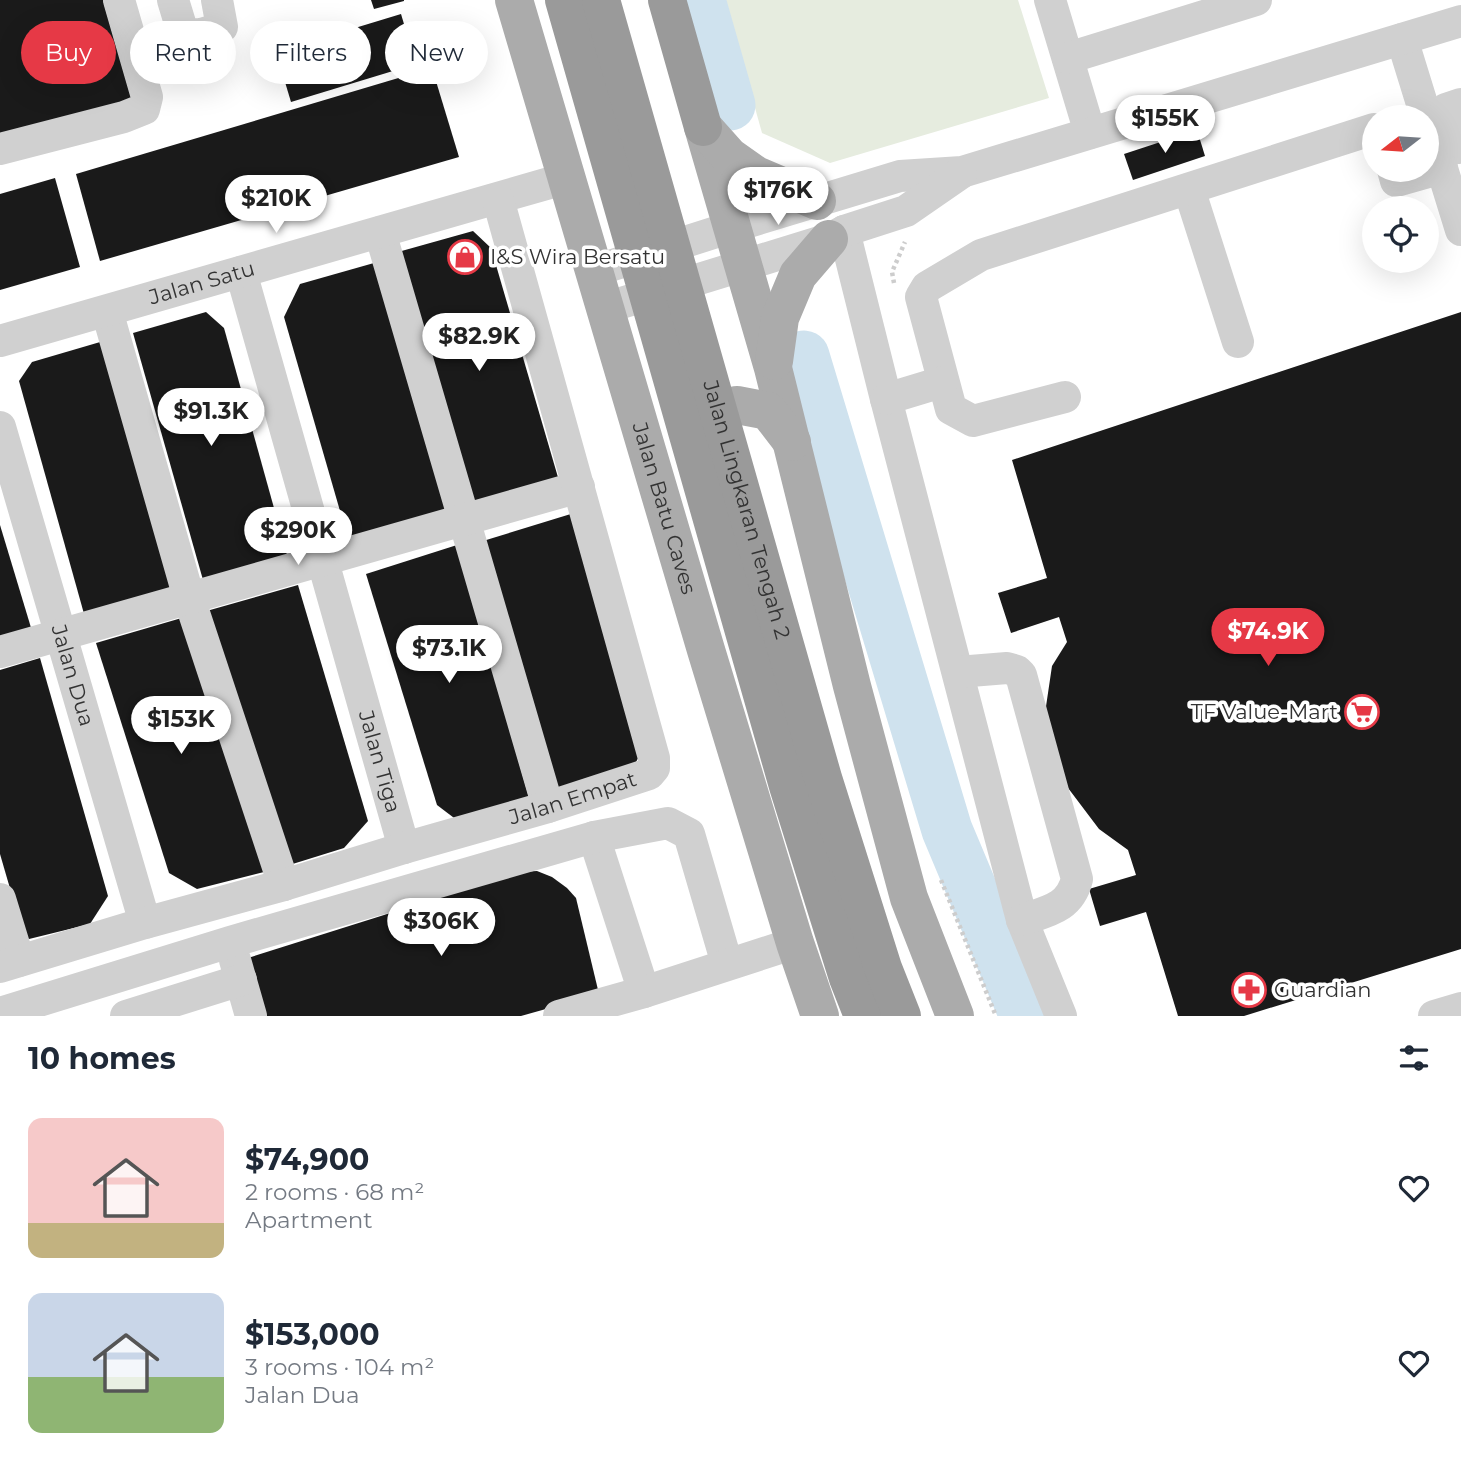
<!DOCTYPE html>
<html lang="en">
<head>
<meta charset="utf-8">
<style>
	body { margin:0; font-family:Montserrat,sans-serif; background:#f2f2f3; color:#1f2937; height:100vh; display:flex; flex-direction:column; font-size:26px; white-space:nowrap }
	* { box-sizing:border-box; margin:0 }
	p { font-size:23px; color:#747a83 }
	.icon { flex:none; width:38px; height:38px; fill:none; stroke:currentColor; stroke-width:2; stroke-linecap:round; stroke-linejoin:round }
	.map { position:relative; height:1016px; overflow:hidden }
	.drawer { display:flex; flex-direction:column; background:#fff; flex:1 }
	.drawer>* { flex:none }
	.hud { position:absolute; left:21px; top:21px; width:700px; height:63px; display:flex; gap:14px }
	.needle { width:46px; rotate:253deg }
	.tools { position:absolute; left:1362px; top:105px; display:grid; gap:14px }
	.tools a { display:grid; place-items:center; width:77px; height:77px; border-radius:50%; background:#fff; box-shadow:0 7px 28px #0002; font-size:35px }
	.price { position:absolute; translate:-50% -60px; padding:0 16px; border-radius:24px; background:#fff; color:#222; font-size:23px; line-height:46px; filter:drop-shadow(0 2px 4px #0008) }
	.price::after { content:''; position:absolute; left:50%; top:42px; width:21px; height:16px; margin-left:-10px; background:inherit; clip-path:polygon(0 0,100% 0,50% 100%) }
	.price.active { background:#e63946; color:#fff }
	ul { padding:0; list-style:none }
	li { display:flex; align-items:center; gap:21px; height:175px; padding:0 28px }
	li span { display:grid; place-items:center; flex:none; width:196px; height:140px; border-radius:14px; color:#555 }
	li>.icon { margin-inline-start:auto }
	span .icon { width:84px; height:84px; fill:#fffc; stroke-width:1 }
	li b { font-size:30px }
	h2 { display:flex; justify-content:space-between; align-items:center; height:84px; padding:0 28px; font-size:30px }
	.tag { padding:0 24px; border-radius:32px; background:#fff; box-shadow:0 7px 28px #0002; font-size:24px; line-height:63px }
	.tag.active { background:#e63946; color:#fff }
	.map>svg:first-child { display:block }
	.green { fill:#e6ecdf }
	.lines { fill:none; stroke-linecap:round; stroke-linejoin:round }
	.river { stroke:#cfe2ee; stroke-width:51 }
	.building { fill:#1a1a1a }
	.path { stroke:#cdcdcd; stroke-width:4.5; stroke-dasharray:3.5 3.5; stroke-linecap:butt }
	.minor { stroke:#d0d0d0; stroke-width:32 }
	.major { stroke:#ababab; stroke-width:38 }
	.highway { stroke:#9a9a9a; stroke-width:38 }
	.highway-bridge { stroke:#9a9a9a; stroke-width:38 }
	.labels { text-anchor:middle; stroke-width:7; stroke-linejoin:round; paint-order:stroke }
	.poi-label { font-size:21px; fill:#333; stroke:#fff; text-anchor:start }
	.street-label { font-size:21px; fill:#333; stroke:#fff }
</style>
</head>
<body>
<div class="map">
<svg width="1461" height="1016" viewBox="0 0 1461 1016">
	<rect width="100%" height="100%" fill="#fff"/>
	<path class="green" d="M725 0H1018L1049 98 830 163 762 133Z"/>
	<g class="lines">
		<g class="river">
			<path d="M700 0 730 105"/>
			<path d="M804 356 947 830 1025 1016"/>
		</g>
	</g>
	<g class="building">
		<path d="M0 0H103L132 100 0 137Z"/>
		<path d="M371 0H404V1L374 9Z"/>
		<path d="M401 14 416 64 291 102 276 52Z"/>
		<path d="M432 68 459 157 100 261 76 174Z"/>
		<path d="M1197 130 1205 156 1133 180 1124 154Z"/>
		<path d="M55 178 80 267 0 290V194Z"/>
		<path d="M473 231 491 248 562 491 472 516 398 252Z"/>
		<path d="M381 261 455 519 351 549 284 317 300 284Z"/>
		<path d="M206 312 224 328 289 562 205 587 133 333Z"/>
		<path d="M1461 312V949L1244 1016H1178L1146 912 1100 926 1089 889 1136 875 1128 850 1099 829 1062 780 1044 720 1052 666 1067 642 1059 617 1011 633 998 593 1047 578 1012 460Z"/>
		<path d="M107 340 183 597 86 621 19 381 32 362Z"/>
		<path d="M574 513 642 751 630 773 556 793 483 541Z"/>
		<path d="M0 525 32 631 0 639Z"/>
		<path d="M457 545 530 801 462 824 437 805 366 574Z"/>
		<path d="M298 585 368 821 344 848 283 867 203 612Z"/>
		<path d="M185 617 268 871 197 889 169 873 96 643Z"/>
		<path d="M40 658 108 896 90 924 25 940 0 854V670Z"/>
		<path d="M537 871 552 877 567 888 576 898 599 994 521 1016H266L248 958 520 872Z"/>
	</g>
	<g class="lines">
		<g class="path">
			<path d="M894 283 892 272 905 242"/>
			<path d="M941 880 996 1016"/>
		</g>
		<g class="minor">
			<path d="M173 0 183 33C198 36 208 33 222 27L217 0"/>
			<path d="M1050 0 1090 133"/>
			<path d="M1402 39 1461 230"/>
			<path d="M1068 58 1256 0"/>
			<path d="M1458 148 1446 109 1461 104"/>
			<path d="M0 149 124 117 144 109 147 97 119 0"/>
			<path d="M1393 170 1396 181 1442 168"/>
			<path d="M1189 189 1238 342"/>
			<path d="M844 231 886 399 1022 920 1061 1016"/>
			<path d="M380 232 548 807"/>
			<path d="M594 271 732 227 900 176 962 172 1461 21"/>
			<path id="s1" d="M241 272 404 848"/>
			<path d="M605 308 829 239 844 231 906 211 961 173"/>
			<path d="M107 311 189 598 284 885"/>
			<path id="s2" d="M0 341 567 178"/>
			<path d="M1065 397 973 421 951 409 921 297 927 287 981 255 1374 129"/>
			<path d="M886 399 942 382"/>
			<path id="s3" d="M0 427 145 923"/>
			<path d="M0 652 579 487"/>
			<path d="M958 672 1007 668 1017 671 1021 675 1077 879C1070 908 1048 911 1022 920"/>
			<path d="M594 837 644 992"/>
			<path d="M0 899 19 961"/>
			<path d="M235 960 251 1016"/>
			<path id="s4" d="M0 967 145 923 284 885 404 848 548 807 649 774 654 768V758L498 199"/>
			<path d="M0 1013 230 942 594 837 668 823 689 834 727 964"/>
			<path d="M126 1016 241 980"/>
			<path d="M559 1016 644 992 795 943"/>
			<path d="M1434 1016 1461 1008"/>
		</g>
		<g class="major">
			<path id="s5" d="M514 0 706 650 795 943 820 1016"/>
			<path d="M703 127 773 368 852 686 909 898 955 1016"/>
			<path d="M704 128 729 156 756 175 817 201"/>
			<path d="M774 361 780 318 798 275 829 239"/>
			<path d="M687 424 711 410 737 405 768 411 792 442"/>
		</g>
		<path class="highway" d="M667 0 703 127"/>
		<g class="highway-bridge">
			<path d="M564 0 788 786 848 978 863 1016"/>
			<path id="s6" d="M601 0 823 778 883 968 902 1016"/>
		</g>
	</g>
	<defs>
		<g id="shop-ring" transform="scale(1.75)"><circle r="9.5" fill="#fff" stroke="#e63946" stroke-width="1.5"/><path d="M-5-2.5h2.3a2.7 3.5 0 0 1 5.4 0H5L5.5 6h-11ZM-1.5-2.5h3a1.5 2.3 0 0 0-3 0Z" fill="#e63946"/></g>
		<g id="supermarket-ring" transform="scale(1.75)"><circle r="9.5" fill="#fff" stroke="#e63946" stroke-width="1.5"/><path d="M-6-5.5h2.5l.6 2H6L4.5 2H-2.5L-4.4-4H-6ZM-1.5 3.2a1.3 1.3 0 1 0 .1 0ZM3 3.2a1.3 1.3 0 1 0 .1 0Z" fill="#e63946"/></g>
		<g id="pharmacy-ring" transform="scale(1.75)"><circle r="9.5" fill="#fff" stroke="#e63946" stroke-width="1.5"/><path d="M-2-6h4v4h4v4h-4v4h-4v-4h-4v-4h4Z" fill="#e63946"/></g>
	</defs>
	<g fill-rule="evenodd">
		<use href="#shop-ring" x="465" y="257"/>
		<use href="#supermarket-ring" x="1362" y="712"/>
		<use href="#pharmacy-ring" x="1249" y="990"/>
	</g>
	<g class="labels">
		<g class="poi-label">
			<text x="490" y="264">I&amp;S Wira Bersatu</text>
			<text x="1338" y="719" text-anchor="end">TF Value-Mart</text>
			<text x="1274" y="997">Guardian</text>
		</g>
		<g class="street-label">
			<text dy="7" stroke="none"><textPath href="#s2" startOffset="210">Jalan Satu</textPath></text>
			<text dy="7" stroke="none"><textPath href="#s5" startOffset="530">Jalan Batu Caves</textPath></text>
			<text dy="7" stroke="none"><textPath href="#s6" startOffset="530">Jalan Lingkaran Tengah 2</textPath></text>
			<text dy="7" stroke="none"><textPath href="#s3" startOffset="259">Jalan Dua</textPath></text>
			<text dy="7" stroke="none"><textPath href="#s1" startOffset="509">Jalan Tiga</textPath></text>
			<text dy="7" stroke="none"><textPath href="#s4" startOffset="597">Jalan Empat</textPath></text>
		</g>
	</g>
</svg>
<div class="tools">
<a><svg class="needle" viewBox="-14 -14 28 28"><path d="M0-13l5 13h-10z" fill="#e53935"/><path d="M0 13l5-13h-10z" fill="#747a83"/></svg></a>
<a><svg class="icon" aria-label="locate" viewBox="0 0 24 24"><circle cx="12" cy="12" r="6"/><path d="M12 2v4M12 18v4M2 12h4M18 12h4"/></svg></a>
</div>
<b class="price" style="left:1165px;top:155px">$155K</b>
<b class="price" style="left:778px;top:227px">$176K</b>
<b class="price" style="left:276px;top:235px">$210K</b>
<b class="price" style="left:479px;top:373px">$82.9K</b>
<b class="price" style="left:211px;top:448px">$91.3K</b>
<b class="price" style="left:298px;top:567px">$290K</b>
<b class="price active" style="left:1268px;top:668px">$74.9K</b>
<b class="price" style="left:449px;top:685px">$73.1K</b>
<b class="price" style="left:181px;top:756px">$153K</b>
<b class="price" style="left:441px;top:958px">$306K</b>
<div class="hud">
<a class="tag active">Buy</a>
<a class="tag">Rent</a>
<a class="tag">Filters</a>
<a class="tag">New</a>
</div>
</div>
<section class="drawer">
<h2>10 homes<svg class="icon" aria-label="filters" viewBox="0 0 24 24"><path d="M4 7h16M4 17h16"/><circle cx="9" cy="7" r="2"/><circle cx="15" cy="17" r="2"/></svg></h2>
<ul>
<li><span style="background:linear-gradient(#f6c9c9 75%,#c2b280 0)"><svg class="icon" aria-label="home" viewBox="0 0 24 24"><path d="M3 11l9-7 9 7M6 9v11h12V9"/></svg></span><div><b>$74,900</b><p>2 rooms · 68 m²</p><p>Apartment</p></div><svg class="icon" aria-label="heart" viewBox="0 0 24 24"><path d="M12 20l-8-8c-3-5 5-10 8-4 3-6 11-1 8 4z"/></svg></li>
<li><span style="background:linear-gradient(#c9d6e8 60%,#8fb573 0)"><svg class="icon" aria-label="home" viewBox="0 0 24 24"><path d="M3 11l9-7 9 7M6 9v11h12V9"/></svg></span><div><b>$153,000</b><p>3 rooms · 104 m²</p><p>Jalan Dua</p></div><svg class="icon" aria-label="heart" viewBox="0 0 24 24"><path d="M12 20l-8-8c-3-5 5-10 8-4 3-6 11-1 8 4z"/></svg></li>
</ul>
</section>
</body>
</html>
